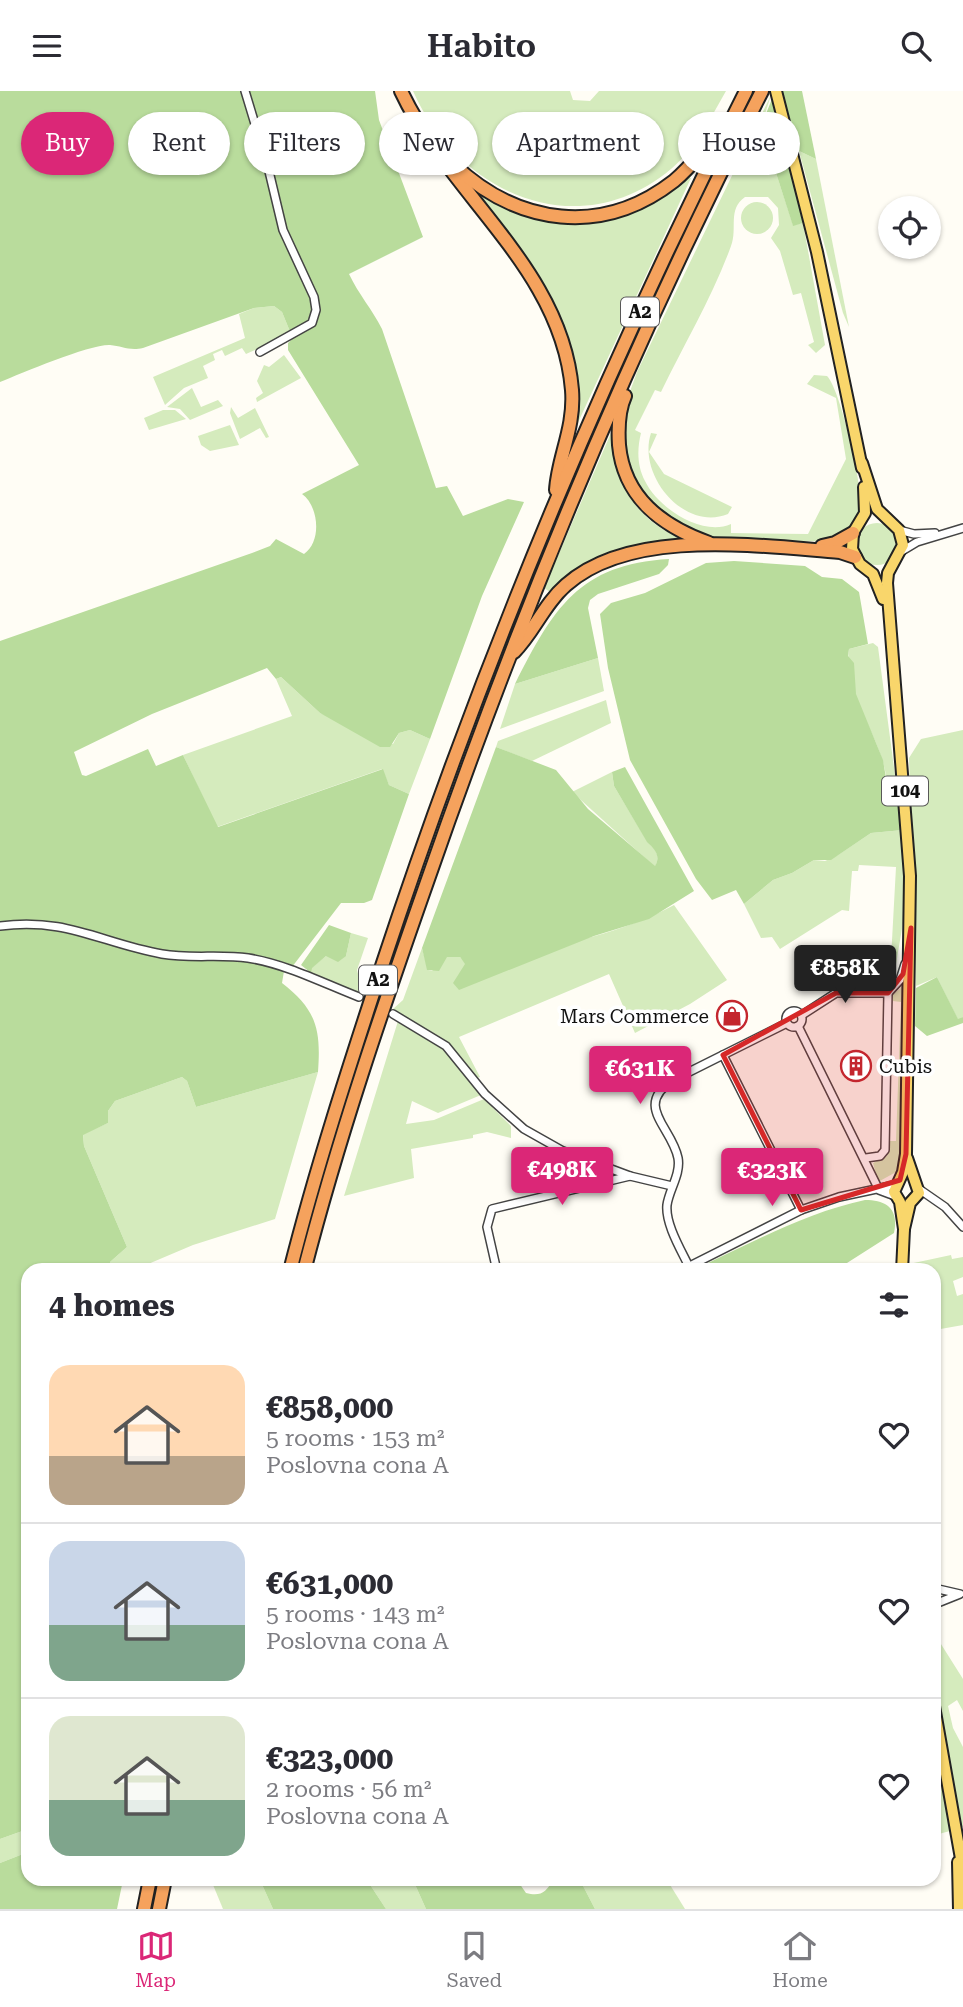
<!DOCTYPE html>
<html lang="en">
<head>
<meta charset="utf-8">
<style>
	body { margin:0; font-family:"Roboto Serif",serif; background:#f7f7f7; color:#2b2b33; height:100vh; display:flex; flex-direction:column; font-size:26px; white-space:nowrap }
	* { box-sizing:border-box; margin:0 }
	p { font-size:23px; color:#7c7c81 }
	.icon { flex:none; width:38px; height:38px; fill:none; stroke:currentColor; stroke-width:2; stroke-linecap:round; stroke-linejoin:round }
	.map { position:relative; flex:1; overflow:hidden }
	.drawer { position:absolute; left:21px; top:1172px; width:920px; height:623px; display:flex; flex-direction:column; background:#fff; border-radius:21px; box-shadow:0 2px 5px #0004 }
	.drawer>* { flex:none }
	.hud { position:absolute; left:21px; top:21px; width:922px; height:63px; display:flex; gap:14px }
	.tools { position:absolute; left:878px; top:105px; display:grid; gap:14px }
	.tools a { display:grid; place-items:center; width:63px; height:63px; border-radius:50%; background:#fff; box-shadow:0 2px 5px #0004; font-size:35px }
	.price { position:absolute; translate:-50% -60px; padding:0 16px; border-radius:7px; background:#db2777; color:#fff; font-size:23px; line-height:46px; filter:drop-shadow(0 2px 4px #0008) }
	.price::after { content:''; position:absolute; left:50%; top:42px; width:21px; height:16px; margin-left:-10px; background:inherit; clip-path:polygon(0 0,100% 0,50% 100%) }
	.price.selected { background:#222; color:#fff }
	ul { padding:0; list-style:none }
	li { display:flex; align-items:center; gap:21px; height:175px; padding:0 28px }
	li+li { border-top:2px solid #e1e1e2 }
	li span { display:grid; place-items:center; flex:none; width:196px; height:140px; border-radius:21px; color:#555 }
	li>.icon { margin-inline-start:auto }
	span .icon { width:84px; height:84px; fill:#fffc; stroke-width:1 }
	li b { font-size:30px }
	h2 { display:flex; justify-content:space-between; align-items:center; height:84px; padding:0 28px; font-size:30px }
	.tag { padding:0 24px; border-radius:32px; background:#fff; box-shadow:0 2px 5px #0004; font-size:24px; line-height:63px }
	.tag.selected { background:#db2777; color:#fff }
	header { display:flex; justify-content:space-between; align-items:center; height:91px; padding:0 28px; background:#fff; font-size:32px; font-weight:600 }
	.tabs { display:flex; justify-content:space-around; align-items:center; height:98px; border-top:2px solid #e1e1e2; background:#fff; font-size:19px; color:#7c7c81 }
	.tabs a { display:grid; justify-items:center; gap:4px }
	.tabs .selected { color:#db2777 }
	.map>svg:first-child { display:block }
	.green { fill:#d5ebbd }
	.forest { fill:#b9dc9c }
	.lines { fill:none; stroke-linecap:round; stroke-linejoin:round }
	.street-casing { stroke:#444; stroke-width:10 }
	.primary-casing { stroke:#222; stroke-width:14 }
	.highway-casing { stroke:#222; stroke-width:16 }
	.street { stroke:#fff; stroke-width:7 }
	.primary { stroke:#f9d66b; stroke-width:10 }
	.highway { stroke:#f5a25d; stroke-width:12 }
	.marked { fill:#d62828; fill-opacity:0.2; stroke:#d62828; stroke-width:5; stroke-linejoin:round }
	.labels { text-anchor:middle; stroke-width:7; stroke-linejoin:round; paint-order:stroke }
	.shield { fill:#fff; stroke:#585858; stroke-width:2 }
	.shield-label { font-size:18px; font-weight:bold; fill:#111 }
	.poi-label { font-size:19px; fill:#111; stroke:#fff; text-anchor:end }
</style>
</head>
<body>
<header><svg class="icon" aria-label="menu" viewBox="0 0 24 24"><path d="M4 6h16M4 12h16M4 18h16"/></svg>Habito<svg class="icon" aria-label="search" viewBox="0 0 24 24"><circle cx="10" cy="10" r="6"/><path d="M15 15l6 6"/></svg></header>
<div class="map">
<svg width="963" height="1818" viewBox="0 0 963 1818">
	<rect width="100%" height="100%" fill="#fffdf5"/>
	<g class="green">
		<path d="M413 0H570L573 9 590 10 599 0H726C710 28 696 57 671 78 578 156 458 102 413 0Z"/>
		<path d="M771 4 761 36 793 134 803 132 825 254 816 262 808 254 814 251 801 202 793 204 780 160 771 147 779 134 778 117 768 106H745C727 119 738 137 731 155 713 205 684 253 661 301L655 299 635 339 641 342C637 358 637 375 645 390 658 417 702 446 731 433V442L808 443 846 368 836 307 807 293 814 284 827 285C840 297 865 402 860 420 858 427 850 436 846 443L820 450 759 452 710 446 680 437 655 420 624 372V317L637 281Z"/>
		<path d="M799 60 816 68 849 236 843 222Z"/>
		<path d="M685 85 691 87 575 338 566 249 474 99 490 110 530 126 567 132 588 131Z"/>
		<circle cx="757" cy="127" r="16"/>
		<path d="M274 215 282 221 291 243 246 263 242 257 225 265 222 259 213 263 215 269 203 275 208 287 184 297 165 314 153 286 245 247 239 223 254 217Z"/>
		<path d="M284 264 301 287 257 311 256 307 263 302 257 290 264 274 269 276Z"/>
		<path d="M192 297 201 316 218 309 223 315 190 329 180 318 167 316Z"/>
		<path d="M231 316 238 327 255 317 269 346 266 347 260 337 240 348 230 322Z"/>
		<path d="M163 319H175L186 328 149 339 144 327Z"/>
		<path d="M230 334 239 354 210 360 201 354 198 345Z"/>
		<path d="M611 342C616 382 627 417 664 439 672 444 681 445 689 450L598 467 550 501 544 497Z"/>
		<path d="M651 342 657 343 649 361 664 383 732 416 728 423C684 441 637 384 651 342Z"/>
		<circle cx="877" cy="453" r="21"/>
		<path d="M873 552 878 556 897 699 890 701C886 690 886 679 882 668 872 636 843 592 849 558Z"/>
		<path d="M598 567 604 600 500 638 515 593Z"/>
		<path d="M281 586 320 622 393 653 399 642 410 639 430 648 409 703 389 694 382 678 217 736 183 664 292 625 276 588Z"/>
		<path d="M606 609 611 632 532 670 496 656 498 650Z"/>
		<path d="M963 639V926L958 929 937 886 916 895 909 667 921 648Z"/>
		<path d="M612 681 614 695 647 750C656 758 661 765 655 776L572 701Z"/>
		<path d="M903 739 905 820 893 891H884L882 896 835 895V885L890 886 896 776 859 774 858 780H852L849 820 842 819 780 858 772 846 761 847 744 813 773 789 792 782 814 769 825 770 838 764 871 742Z"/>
		<path d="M674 814 727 889 690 913 635 942 609 883 459 946 480 986 477 987 446 950 393 918 403 909 422 857 428 879 432 880 446 866H460L465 872C535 858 610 849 674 814Z"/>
		<path d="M351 842 368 847 357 879 361 894 359 903 311 882V877L326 865H346Z"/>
		<path d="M906 884 900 1067 896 1081 878 1091 873 1072 887 1065 889 1050H896L901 911 893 910V903L900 898Z"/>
		<path d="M398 930 439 953 481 1004 438 1022 412 1010 406 1033 434 1029 484 1008 511 1035V1047L487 1041 473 1044V1047L411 1058 414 1087 344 1105Z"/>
		<path d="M318 981 275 1128 193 1154 134 1179H111L110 1171 127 1156 84 1055 83 1043 108 1032V1020L115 1010 182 986 187 990 196 1016Z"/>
		<path d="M951 1164 952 1168 963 1166V1186L953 1190 957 1205 963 1203V1234L935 1239 934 1180 909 1179V1173Z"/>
		<path d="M934 1542 963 1588V1620L957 1609 948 1615 953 1637 963 1656V1736L960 1737 935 1580Z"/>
		<path d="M934 1643 950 1740 935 1744Z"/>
		<path d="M28 1738V1761L0 1772V1748Z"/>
		<path d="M211 1789H260L273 1818H223Z"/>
		<path d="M367 1789H413L426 1818H386Z"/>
		<path d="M580 1789H667L685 1818H595Z"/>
	</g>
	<g class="forest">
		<path d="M0 0H375L379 29 423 146 349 183C359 204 372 218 382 238L436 397 447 395 463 425 508 408 524 411 482 505 430 648 410 639 399 642 390 656H380L320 622 281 586 276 588 267 577 152 623 74 661 82 684 86 685 148 658 156 675 183 664 218 736 383 678 389 694 409 703 372 809 364 812H341L292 876H270L284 880 282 892C317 919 321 939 318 981L196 1016 187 990 182 986 115 1010 108 1020V1032L83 1044 84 1055 127 1156 110 1171 111 1179 28 1180V1738L0 1748V550L252 462 270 455 276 448 304 463C322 451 319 415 302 403L359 374 288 259V252L297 243H291L282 221 274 215 254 217 143 257C129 260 122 255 110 254 90 253 22 282 0 291Z"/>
		<path d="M782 0H802L816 68 799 60Z"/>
		<path d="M772 8 803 132 793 135 761 35Z"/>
		<path d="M669 468 668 474 659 483 598 503 590 509 588 517 598 567 515 593C553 518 579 473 669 468Z"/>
		<path d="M734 470 805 475 822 486 842 488 859 501 868 553 849 558 848 565 854 572 856 603 883 669 888 699H897L903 739 871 742 831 769H814L792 782 773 789 744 813 736 799 712 809 696 788 630 669 608 577 600 523 611 512 645 502 706 472Z"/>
		<path d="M496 656 556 679 588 718 655 775C661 765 655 758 647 751L614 695 612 681 625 676 694 800 649 828 594 845 459 899 453 892 465 873 460 866H447L439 880 427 879 422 857Z"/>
		<path d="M329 834 351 842 346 865 338 871 326 865 312 877 311 882 301 874Z"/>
		<path d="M937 886 958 928 963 926V932L927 945 915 935 916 897Z"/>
		<path d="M865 1109C887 1109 899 1118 894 1142L836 1179H702L708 1172C759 1148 809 1121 865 1109Z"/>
		<path d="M28 1761V1788L123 1789 117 1818H0V1772Z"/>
		<path d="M260 1789H367L386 1818H273Z"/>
		<path d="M413 1789H517L526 1802C541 1806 546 1801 553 1789H580L595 1818H426Z"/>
	</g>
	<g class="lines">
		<g class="street-casing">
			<g id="street">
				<path d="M245 0 268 76 283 139 314 206 316 219 312 232 260 261"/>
				<path d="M899 439 914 443 935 442"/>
				<path d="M902 460 917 451 963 437"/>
				<path d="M0 835C66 826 101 852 162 863 190 868 220 863 248 867 286 873 323 892 359 906"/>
				<circle cx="794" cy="928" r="8"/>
				<path d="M393 923 446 955 485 1003 524 1038 563 1060 630 1085"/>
				<path d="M802 924 836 902H888L900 889 905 873"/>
				<path d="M798 935 879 1099 895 1105"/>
				<path d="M723 964 801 1119"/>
				<path d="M866 1067 880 1065 885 1059 888 902"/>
				<path d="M919 1098 945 1116 963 1136"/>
				<path d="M497 1180 487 1136 492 1118 630 1085 672 1095"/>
				<path d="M680 1180 801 1119 839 1106 895 1094"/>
				<path d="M691 1180C683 1162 665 1134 667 1114 669 1099 681 1083 678 1067 672 1036 633 1015 673 989L787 932"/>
				<path d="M934 1497 960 1503 935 1513"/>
			</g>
		</g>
		<g class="primary-casing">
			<g id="primary">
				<path d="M776 0 817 161 862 377"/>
				<path d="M862 372 877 418 899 439 903 454 888 482 887 492 910 785 906 1063 903 1081 894 1101 900 1111 904 1138"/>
				<path d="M864 396 865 422 853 442 852 458 860 473 873 483 883 508"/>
				<path d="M902 1180 904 1138 910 1112 919 1102 907 1067"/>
				<path d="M934 1500V1515"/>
				<path d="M934 1615 963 1779"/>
				<path d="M958 1771 959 1818"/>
			</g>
		</g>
		<g class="highway-casing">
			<g id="highway">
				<path d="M401 0C450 105 562 177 572 299 575 337 558 366 556 399"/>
				<path d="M454 74C518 134 602 146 674 90 694 74 707 52 726 35"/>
				<path d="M625 305C618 320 618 338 619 354 624 407 662 435 709 452"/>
				<path d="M822 455 835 452 853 442"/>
				<path d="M514 561C534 541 544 513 566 494 631 436 759 455 840 461L855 466"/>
				<path d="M290 1180C316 1077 349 976 382 875 481 575 603 281 746 0"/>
				<path d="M304 1180C338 1048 382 919 427 791 521 520 631 255 762 0"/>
				<path d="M144 1818 150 1788"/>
				<path d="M159 1818 165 1788"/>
			</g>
		</g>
		<use href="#street" class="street"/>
		<use href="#primary" class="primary"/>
		<use href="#highway" class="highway"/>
	</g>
	<path class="marked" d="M911 837 906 1063 900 1089 801 1119 723 964 836 902H888L903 883Z"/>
	<defs>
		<g id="shop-ring" transform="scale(1.575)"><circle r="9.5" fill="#fff" stroke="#c4262e" stroke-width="1.5"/><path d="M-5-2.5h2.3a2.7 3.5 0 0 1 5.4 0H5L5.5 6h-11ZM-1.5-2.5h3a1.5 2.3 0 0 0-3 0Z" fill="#c4262e"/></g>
		<g id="building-ring" transform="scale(1.575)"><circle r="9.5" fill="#fff" stroke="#c4262e" stroke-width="1.5"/><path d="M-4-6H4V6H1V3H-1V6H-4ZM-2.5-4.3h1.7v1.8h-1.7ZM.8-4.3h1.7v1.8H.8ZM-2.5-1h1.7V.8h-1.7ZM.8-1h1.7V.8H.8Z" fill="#c4262e"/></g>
	</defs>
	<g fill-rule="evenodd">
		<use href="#shop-ring" x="732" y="925"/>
		<use href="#building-ring" x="856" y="975"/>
	</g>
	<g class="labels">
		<g class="shield">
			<rect x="621" y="206.5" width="38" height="29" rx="5"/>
			<rect x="882" y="685.5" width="46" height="29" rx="5"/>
			<rect x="359" y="874.5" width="38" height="29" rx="5"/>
		</g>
		<g class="shield-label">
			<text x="640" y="227">A2</text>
			<text x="905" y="706">104</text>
			<text x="378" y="895">A2</text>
		</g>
		<g class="poi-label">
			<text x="709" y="932">Mars Commerce</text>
			<text x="879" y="982" text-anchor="start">Cubis</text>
		</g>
	</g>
</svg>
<div class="tools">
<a><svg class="icon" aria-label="locate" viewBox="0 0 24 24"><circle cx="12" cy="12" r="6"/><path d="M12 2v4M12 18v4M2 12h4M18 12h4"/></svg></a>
</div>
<b class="price selected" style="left:845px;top:914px">€858K</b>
<b class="price" style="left:640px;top:1015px">€631K</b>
<b class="price" style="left:562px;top:1116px">€498K</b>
<b class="price" style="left:772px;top:1117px">€323K</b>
<div class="hud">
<a class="tag selected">Buy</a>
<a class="tag">Rent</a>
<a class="tag">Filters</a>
<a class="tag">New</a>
<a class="tag">Apartment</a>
<a class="tag">House</a>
</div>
<section class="drawer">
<h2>4 homes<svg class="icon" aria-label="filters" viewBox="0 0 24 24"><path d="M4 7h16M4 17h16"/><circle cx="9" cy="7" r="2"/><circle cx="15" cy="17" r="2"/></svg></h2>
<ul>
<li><span style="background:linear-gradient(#ffd9b3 65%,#b9a48a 0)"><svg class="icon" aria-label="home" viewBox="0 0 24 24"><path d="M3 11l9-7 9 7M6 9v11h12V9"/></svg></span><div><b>€858,000</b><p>5 rooms · 153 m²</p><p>Poslovna cona A</p></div><svg class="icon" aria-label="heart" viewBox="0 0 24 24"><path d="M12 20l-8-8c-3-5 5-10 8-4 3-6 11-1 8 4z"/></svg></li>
<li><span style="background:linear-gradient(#c9d6e8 60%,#7fa58c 0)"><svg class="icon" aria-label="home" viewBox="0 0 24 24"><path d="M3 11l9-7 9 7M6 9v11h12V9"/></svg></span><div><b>€631,000</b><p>5 rooms · 143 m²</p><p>Poslovna cona A</p></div><svg class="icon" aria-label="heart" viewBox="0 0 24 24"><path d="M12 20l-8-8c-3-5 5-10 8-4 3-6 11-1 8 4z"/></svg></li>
<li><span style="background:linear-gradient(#dfe7d0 60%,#7fa58c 0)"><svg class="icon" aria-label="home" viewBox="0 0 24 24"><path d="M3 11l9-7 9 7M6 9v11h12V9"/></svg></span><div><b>€323,000</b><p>2 rooms · 56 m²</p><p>Poslovna cona A</p></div><svg class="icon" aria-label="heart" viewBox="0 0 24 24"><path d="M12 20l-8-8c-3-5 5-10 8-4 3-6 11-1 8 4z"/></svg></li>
</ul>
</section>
</div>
<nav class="tabs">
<a class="selected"><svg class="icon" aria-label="map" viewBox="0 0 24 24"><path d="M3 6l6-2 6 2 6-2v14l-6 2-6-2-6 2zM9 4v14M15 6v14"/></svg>Map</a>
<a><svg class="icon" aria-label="saved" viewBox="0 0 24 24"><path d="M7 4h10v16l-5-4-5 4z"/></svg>Saved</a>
<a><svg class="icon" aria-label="home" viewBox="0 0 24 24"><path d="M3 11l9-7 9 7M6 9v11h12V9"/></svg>Home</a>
</nav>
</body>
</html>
